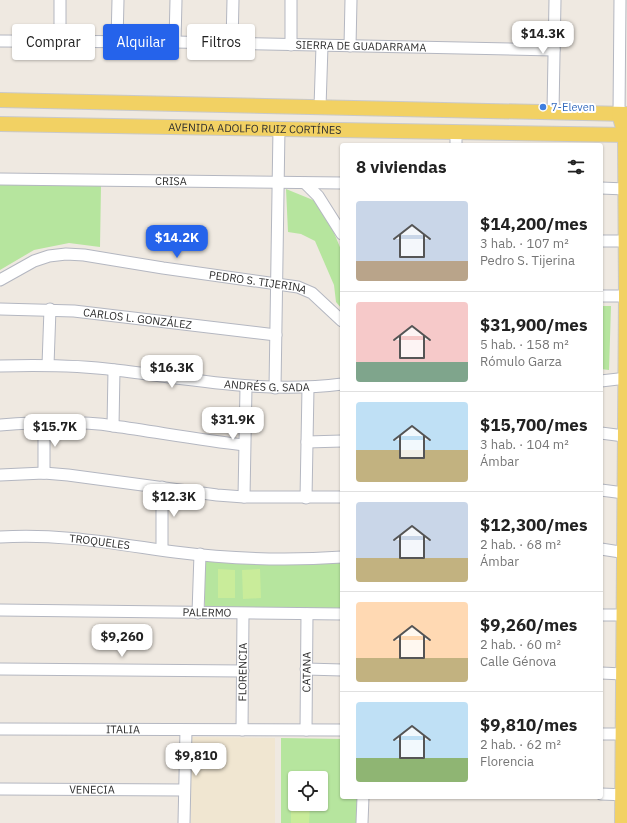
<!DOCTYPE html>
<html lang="es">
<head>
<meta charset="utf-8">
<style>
	body { margin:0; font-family:"IBM Plex Sans",sans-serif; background:#f6f6f6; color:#222; height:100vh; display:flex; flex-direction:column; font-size:15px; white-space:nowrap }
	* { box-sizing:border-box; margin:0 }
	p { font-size:13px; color:#767676 }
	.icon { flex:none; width:22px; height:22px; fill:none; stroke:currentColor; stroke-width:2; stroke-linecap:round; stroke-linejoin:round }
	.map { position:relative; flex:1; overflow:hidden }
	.side { position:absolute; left:340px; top:143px; width:263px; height:656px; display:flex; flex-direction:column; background:#fff; border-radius:4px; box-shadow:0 1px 3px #0004 }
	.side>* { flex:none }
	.banner { position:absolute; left:12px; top:24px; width:268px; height:36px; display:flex; gap:8px }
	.tools { position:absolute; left:288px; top:771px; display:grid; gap:8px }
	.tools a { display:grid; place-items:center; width:40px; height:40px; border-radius:4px; background:#fff; box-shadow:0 1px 3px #0004; font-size:20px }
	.price { position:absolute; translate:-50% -34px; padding:0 9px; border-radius:8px; background:#fff; color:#222; font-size:13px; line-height:26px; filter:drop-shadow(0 1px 2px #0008) }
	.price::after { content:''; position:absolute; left:50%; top:24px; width:12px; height:9px; margin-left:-6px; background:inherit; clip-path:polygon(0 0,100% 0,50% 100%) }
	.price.on { background:#2563eb; color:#fff }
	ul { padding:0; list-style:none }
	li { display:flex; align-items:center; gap:12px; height:100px; padding:0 16px }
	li+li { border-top:1px solid #e0e0e0 }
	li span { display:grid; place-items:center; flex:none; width:112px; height:80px; border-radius:4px; color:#555 }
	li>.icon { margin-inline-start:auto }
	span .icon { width:48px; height:48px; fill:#fffc; stroke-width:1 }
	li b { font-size:17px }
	h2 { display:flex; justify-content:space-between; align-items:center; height:48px; padding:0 16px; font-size:17px }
	.chip { padding:0 14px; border-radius:4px; background:#fff; box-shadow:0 1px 3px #0004; font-size:14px; line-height:36px }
	.chip.on { background:#2563eb; color:#fff }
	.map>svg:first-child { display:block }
	.education { fill:#f0e6d1 }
	.green { fill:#b6e59e; fill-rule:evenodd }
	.pitch { fill:#c9ec9a }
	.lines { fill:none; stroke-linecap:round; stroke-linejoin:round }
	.minor-casing { stroke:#b4b7c1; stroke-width:13 }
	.major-casing { stroke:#c9c9c9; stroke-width:16 }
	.minor { stroke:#fff; stroke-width:11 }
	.major { stroke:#f2d163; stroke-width:14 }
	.shop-dot { fill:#3f7fe0; stroke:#fff; stroke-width:1.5 }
	.labels { text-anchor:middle; stroke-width:4; stroke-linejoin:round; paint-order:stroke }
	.street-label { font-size:11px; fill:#2e2e2e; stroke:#fff }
	.shop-label { font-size:11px; fill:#366cbe; stroke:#fff; text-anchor:start }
</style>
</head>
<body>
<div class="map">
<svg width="627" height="823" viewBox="0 0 627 823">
	<rect width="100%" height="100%" fill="#efe9e1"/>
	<path class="education" d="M191 737 275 738V823H191Z"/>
	<g class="green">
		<path d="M0 181 101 186 100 247 69 243 34 250 0 270Z"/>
		<path d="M286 189 313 200 324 209 342 252V309L336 302 334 285 315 241 301 234 288 232Z"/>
		<path d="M601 306H611L609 370 601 369Z"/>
		<path d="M205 560 342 561V609L205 607Z"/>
		<path d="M281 738 342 739V797H357V823H281ZM295 778H321V804H295Z"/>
	</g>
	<g class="pitch">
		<path d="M218 569 235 570V598H218Z"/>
		<path d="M260 569 261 598 243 599 242 570Z"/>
		<path d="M291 799H295V804H310L309 823H291Z"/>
	</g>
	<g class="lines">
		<g class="minor-casing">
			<g id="minor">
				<path d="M60 40V0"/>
				<path id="s1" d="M0 41 175 42 554 50"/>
				<path d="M117 41 118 0"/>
				<path d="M175 42 176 0"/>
				<path d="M232 44 233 0"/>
				<path d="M291 45V0"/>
				<path d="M350 46 351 0"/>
				<path d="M320 107 322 46"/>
				<path d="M553 111 555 0"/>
				<path d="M619 114 620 0"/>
				<path d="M456 131V145"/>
				<path id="s2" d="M0 179 342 183"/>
				<path d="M305 183 318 196 342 234"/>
				<path d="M601 188 625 189"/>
				<path d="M601 241H626"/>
				<path id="s3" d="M0 280 34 261 49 256 66 254 84 255 163 268 298 287 312 293 342 321"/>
				<path d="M601 296H626"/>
				<path id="s4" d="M0 309 74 311 276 335"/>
				<path d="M48 365 50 309"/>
				<path id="s5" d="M0 366C38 365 77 365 115 370 193 379 264 394 342 384"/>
				<path d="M601 381 627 378"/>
				<path d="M275 388 279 128"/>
				<path d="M0 425C37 422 77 420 114 426 157 432 200 440 244 445"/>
				<path d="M113 426 114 370"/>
				<path d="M601 433 624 436"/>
				<path d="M307 442 342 441"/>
				<path d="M44 473V423"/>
				<path d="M0 475 44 473 68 475 217 495 244 497H342"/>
				<path d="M601 490 624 493"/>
				<path d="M244 497 246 387"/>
				<path d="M306 498 308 388"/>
				<path id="s6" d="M0 537C60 533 116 544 175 552 230 559 287 561 342 557"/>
				<path d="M162 549V487"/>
				<path d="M601 549 627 553"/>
				<path id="s7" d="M0 610 342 614"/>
				<path d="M198 613 200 554"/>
				<path d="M601 615H623"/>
				<path d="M0 669 243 671"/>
				<path d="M306 669 342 670"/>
				<path d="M601 673 623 674"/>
				<path id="s8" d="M0 729 342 730"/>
				<path id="s9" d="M242 730 243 614"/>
				<path id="s10" d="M306 730 307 614"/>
				<path d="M601 734H622"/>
				<path id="s11" d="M0 789 184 790"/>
				<path d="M601 794 627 795"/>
				<path d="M184 823 186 730"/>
				<path d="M362 823 363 797"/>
			</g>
		</g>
		<g class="major-casing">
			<g id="major">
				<path d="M0 100 627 114"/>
				<path d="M619 114 625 135 626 296 622 823"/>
				<path id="s12" d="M0 124 627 135"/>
			</g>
		</g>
		<use href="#minor" class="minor"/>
		<use href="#major" class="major"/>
	</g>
	<circle class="shop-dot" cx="543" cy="107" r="4"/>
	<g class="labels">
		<g class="street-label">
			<text dy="4" stroke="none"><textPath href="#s1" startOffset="361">SIERRA DE GUADARRAMA</textPath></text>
			<text dy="4" stroke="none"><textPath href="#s12" startOffset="255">AVENIDA ADOLFO RUIZ CORTÍNES</textPath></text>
			<text dy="4" stroke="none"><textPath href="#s2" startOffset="171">CRISA</textPath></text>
			<text dy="4" stroke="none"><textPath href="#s3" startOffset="266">PEDRO S. TIJERINA</textPath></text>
			<text dy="4" stroke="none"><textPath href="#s4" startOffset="138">CARLOS L. GONZÁLEZ</textPath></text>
			<text dy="4" stroke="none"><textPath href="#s5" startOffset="268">ANDRÉS G. SADA</textPath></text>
			<text dy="4" stroke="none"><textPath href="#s6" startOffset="100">TROQUELES</textPath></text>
			<text dy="4" stroke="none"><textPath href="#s7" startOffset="207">PALERMO</textPath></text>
			<text dy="4" stroke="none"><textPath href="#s9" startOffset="58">FLORENCIA</textPath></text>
			<text dy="4" stroke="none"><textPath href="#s10" startOffset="58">CATANA</textPath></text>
			<text dy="4" stroke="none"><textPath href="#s8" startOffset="123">ITALIA</textPath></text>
			<text dy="4" stroke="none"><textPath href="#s11" startOffset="92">VENECIA</textPath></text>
		</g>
		<g class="shop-label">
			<text x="551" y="111">7-Eleven</text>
		</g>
	</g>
</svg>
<div class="tools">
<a><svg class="icon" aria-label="locate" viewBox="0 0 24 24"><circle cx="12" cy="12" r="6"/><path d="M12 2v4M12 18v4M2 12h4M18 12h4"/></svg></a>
</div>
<b class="price" style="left:543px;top:55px">$14.3K</b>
<b class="price on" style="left:177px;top:259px">$14.2K</b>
<b class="price" style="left:172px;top:389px">$16.3K</b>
<b class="price" style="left:233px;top:441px">$31.9K</b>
<b class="price" style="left:55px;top:448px">$15.7K</b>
<b class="price" style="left:174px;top:518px">$12.3K</b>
<b class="price" style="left:122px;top:658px">$9,260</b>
<b class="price" style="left:196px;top:777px">$9,810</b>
<div class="banner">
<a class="chip">Comprar</a>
<a class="chip on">Alquilar</a>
<a class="chip">Filtros</a>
</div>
<section class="side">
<h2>8 viviendas<svg class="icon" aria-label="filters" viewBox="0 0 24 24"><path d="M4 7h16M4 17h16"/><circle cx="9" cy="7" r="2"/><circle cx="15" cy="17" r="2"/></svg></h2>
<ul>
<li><span style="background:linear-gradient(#c9d6e8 75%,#b9a48a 0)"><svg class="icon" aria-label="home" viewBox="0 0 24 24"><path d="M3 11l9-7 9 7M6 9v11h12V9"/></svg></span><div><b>$14,200/mes</b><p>3 hab. · 107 m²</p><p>Pedro S. Tijerina</p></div></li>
<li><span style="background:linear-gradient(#f6c9c9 75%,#7fa58c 0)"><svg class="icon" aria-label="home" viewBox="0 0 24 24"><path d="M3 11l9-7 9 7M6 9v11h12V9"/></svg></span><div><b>$31,900/mes</b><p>5 hab. · 158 m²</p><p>Rómulo Garza</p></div></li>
<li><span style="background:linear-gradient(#bfe0f5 60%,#c2b280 0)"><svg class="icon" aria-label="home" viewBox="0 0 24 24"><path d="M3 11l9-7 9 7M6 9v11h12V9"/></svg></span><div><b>$15,700/mes</b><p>3 hab. · 104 m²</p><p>Ámbar</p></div></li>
<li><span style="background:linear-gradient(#c9d6e8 70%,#c2b280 0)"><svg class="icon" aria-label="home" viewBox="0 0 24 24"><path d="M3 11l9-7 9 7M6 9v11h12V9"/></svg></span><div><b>$12,300/mes</b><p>2 hab. · 68 m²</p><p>Ámbar</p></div></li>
<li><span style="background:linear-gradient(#ffd9b3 70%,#c2b280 0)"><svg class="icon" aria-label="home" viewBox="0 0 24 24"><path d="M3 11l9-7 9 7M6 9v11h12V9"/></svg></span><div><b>$9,260/mes</b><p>2 hab. · 60 m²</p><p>Calle Génova</p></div></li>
<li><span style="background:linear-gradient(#bfe0f5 70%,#8fb573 0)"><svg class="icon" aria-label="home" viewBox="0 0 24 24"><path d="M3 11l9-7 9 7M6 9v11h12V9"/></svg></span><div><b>$9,810/mes</b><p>2 hab. · 62 m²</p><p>Florencia</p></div></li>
</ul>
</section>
</div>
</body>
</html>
